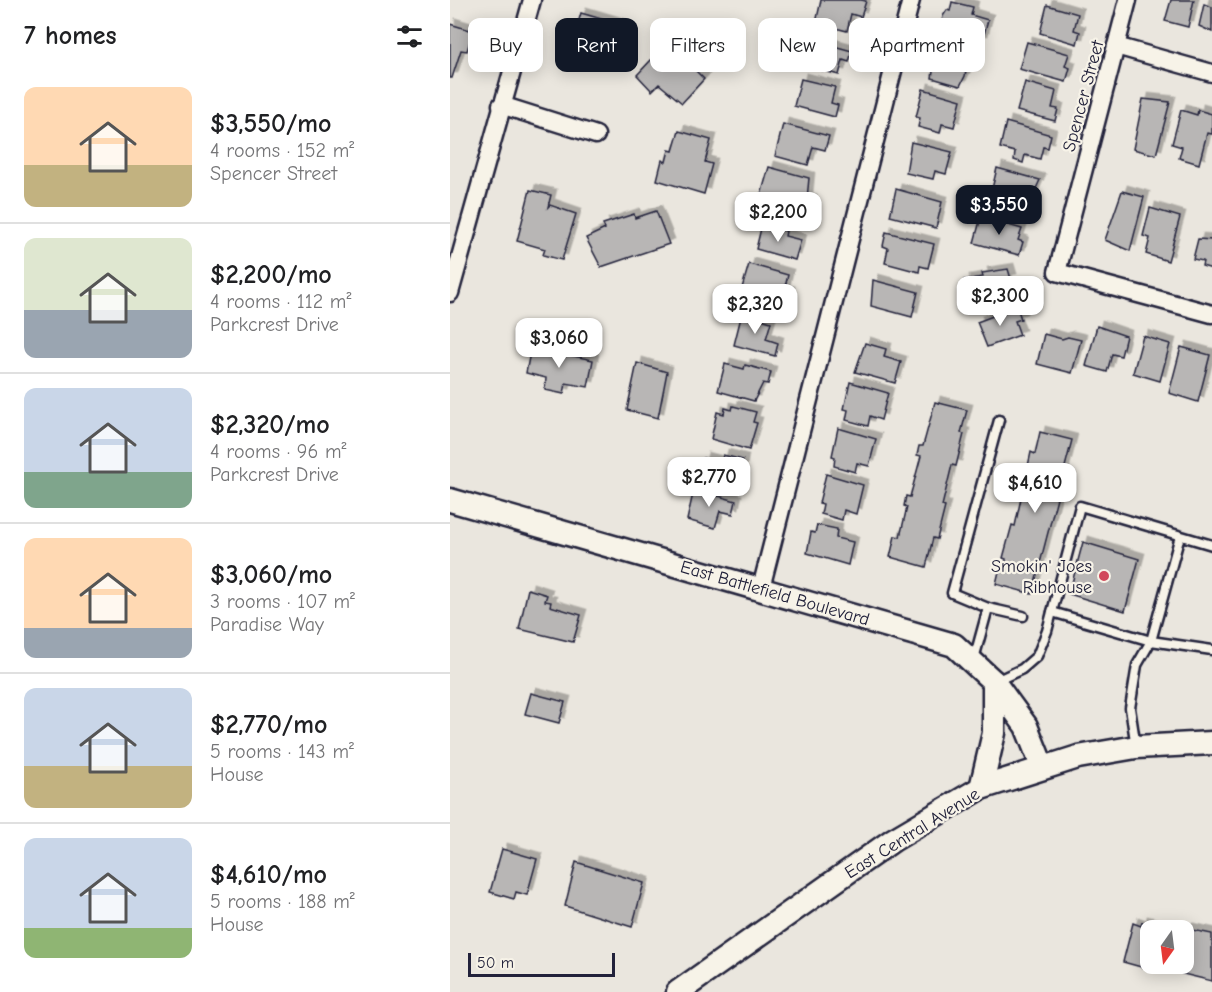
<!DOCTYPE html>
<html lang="en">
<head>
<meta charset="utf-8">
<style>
	body { margin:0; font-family:"Comic Neue",sans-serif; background:#f6f6f6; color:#202124; height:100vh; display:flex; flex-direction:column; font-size:22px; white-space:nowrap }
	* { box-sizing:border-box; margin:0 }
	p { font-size:20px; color:#757577 }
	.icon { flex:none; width:33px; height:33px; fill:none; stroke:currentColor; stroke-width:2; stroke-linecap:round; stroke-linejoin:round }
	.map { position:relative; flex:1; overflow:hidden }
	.panel { display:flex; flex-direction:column; background:#fff; width:450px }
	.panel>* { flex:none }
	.guide { position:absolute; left:18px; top:18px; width:570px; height:54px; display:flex; gap:12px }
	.needle { width:39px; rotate:194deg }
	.fabs { position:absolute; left:690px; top:920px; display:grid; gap:12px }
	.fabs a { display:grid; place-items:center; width:54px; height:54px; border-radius:12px; background:#fff; box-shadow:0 3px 15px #0003; font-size:30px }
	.scale { position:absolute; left:18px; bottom:15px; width:147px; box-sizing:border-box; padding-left:6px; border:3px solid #22223b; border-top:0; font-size:16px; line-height:21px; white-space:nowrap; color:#22223b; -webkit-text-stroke:4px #f7f3e8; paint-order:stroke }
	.price { position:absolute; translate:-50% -51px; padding:0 14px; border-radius:12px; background:#fff; color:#222; font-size:20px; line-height:39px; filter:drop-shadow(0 2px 3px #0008) }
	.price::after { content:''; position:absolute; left:50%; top:36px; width:18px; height:14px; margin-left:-9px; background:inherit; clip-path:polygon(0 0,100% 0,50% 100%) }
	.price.active { background:#111827; color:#fff }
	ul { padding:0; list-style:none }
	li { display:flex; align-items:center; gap:18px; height:150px; padding:0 24px }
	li+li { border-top:2px solid #e0e0e0 }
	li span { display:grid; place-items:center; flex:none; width:168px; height:120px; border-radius:12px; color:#555 }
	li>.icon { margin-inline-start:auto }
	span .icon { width:72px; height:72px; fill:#fffc; stroke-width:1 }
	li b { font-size:26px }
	h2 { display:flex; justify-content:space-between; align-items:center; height:72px; padding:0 24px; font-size:26px }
	.tag { padding:0 21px; border-radius:12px; background:#fff; box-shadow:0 3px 15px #0003; font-size:21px; line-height:54px }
	.tag.active { background:#111827; color:#fff }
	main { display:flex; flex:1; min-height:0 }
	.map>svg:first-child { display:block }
	.building { fill:#b8b6b5; stroke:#22223b; stroke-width:1.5; filter:url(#shadow) }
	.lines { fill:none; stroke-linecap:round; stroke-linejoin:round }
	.lane-casing { stroke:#22223b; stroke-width:13 }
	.street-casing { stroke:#22223b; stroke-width:21 }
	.secondary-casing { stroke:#22223b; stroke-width:27 }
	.lane { stroke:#f7f3e8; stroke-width:8 }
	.street { stroke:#f7f3e8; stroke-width:16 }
	.secondary { stroke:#f7f3e8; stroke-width:22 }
	.poi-dot { fill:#d1495b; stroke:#f7f3e8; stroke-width:2 }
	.labels { text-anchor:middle; stroke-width:4.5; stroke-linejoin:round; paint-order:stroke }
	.street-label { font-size:18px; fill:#22223b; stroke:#f7f3e8 }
	.poi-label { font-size:18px; fill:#22223b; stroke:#f7f3e8; text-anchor:end }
</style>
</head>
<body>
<main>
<section class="panel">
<h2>7 homes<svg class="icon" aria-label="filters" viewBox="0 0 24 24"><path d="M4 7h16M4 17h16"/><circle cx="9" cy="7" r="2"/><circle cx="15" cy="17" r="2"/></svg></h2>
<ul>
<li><span style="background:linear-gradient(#ffd9b3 65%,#c2b280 0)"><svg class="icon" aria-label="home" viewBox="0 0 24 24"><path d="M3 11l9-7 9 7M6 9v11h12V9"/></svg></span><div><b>$3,550/mo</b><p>4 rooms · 152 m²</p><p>Spencer Street</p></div></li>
<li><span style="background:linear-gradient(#dfe7d0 60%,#9aa5b1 0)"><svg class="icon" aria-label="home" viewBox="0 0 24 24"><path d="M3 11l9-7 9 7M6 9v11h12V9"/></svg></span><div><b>$2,200/mo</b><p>4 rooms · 112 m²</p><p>Parkcrest Drive</p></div></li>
<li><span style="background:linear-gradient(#c9d6e8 70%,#7fa58c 0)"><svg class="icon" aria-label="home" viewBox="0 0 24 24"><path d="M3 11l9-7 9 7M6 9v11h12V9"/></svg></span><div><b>$2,320/mo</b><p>4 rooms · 96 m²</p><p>Parkcrest Drive</p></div></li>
<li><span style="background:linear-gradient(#ffd9b3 75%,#9aa5b1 0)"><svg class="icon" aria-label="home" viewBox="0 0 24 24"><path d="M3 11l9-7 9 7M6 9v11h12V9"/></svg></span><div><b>$3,060/mo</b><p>3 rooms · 107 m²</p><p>Paradise Way</p></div></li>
<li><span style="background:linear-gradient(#c9d6e8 65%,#c2b280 0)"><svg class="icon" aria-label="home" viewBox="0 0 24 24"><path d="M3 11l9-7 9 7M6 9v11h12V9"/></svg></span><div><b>$2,770/mo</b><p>5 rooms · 143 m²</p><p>House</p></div></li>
<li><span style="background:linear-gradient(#c9d6e8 75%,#8fb573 0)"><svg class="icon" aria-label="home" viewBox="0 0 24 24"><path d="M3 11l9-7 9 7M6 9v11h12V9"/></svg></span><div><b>$4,610/mo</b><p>5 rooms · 188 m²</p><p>House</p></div></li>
</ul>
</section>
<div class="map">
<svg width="762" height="992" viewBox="0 0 762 992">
	<defs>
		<filter id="shadow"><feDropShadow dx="5.5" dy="-5.5" stdDeviation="0" flood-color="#0004"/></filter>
	</defs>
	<rect width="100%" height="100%" fill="#eae6de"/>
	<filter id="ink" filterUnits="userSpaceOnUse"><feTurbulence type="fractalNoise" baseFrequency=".0167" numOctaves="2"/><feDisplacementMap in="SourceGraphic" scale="12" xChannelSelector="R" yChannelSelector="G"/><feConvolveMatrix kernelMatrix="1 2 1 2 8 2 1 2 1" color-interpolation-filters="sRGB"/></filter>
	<g filter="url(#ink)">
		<g class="building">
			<path d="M371 0H411L416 1 411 17 401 14 397 31 366 23Z"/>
			<path d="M721 0H744L738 27 715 21Z"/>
			<path d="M502 2 523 7 521 15 538 20 532 41 490 30 493 16 497 10 500 11Z"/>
			<path d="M754 4 762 7V32L749 26Z"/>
			<path d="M597 5 628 14 624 30 630 32 627 44 590 33Z"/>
			<path d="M131 13 172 25 162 64 143 59 142 65 118 57Z"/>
			<path d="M0 24 23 31 17 51 11 50 2 78H0Z"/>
			<path d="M362 40 402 51 399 62 393 60 389 75 356 66Z"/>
			<path d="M487 42 520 51 515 76 510 86 482 78Z"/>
			<path d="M577 42 619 54 615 66 620 68 616 82 569 69Z"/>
			<path d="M216 44 234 61 239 55 251 65 246 71 254 79 232 103 209 84 202 91 187 75Z"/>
			<path d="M351 79 385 87 381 103 388 105 385 117 344 106Z"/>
			<path d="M575 82 606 91 602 108 608 109 605 121 567 111Z"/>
			<path d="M473 89 511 100 504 127 492 124 490 133 468 127 470 118 466 117Z"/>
			<path d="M693 99 720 102 706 155 683 149Z"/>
			<path d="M731 110 747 115 748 110 762 114V134L757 133 749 164 729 158 732 147 722 144Z"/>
			<path d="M556 122 601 135 598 148 593 147 590 159 575 155 573 163 564 160 565 152 550 148Z"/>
			<path d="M333 124 379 136 375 150 363 147 358 165 325 156Z"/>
			<path d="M229 131 261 140 255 162 262 164 254 194 207 180 212 160 216 162 219 150 223 151Z"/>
			<path d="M461 142 502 152 496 174 485 171 483 179 456 173Z"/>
			<path d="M319 167 359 178 357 199 361 200 358 212 332 205 333 201 311 195Z"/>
			<path d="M547 168 590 180 577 208 557 202 558 194 542 189Z"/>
			<path d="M446 189 492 202 486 228 440 216Z"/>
			<path d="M80 190 101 195 98 207 100 205 126 214 112 260 93 255 95 249 67 241Z"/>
			<path d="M672 191 694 197 680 251 655 240Z"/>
			<path d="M700 208 730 217 718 261 696 254 700 238 693 236Z"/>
			<path d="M206 211 219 244 151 267 136 238 155 229 153 224 184 214 185 218Z"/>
			<path d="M531 217 572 229 568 240 573 242 569 255 524 243Z"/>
			<path d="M312 224 336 231 335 236 351 240 345 260 306 249Z"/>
			<path d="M436 232 484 244 478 268 470 266 469 272 435 263 438 248 433 246Z"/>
			<path d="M748 239 762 240V269L752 266 753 261 743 259Z"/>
			<path d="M299 264 338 275 334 291 339 292 334 311 307 304 310 293 292 288Z"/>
			<path d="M558 269 561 279 556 280 558 293H555V300L520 307 514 280 533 277 532 273Z"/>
			<path d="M423 280 468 292 462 317 421 306Z"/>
			<path d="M567 307 571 319 565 321 570 335 537 347 527 322Z"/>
			<path d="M292 313 321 322 316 339 328 343 325 356 284 345Z"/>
			<path d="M647 326 676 336 671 356 662 354 657 372 636 366Z"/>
			<path d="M594 334 612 339 618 337 631 340 622 373 587 364Z"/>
			<path d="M693 336 720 344 710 381 683 373Z"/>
			<path d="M415 343 436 349 434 357 451 362 445 383 405 372Z"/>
			<path d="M81 347 143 360 138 387 116 383 114 394 95 390 96 378 76 373Z"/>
			<path d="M731 347 760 355 748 402 719 393Z"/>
			<path d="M187 363 217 372 208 418 177 410Z"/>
			<path d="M275 364 294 369 295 365 321 372 318 384 313 383 304 401 268 391Z"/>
			<path d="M400 382 438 393 431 420 420 416 418 426 396 420 398 410 394 409Z"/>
			<path d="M485 402 517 410 511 433 514 434 506 466 502 465 492 506 495 507 487 539 483 538 476 567 440 557 445 536 450 537 457 507 454 506 456 496 460 497 471 456 467 455 469 446H473Z"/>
			<path d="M283 406 306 412 303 422 307 423 299 450 261 439 267 412 274 414 275 408 282 410Z"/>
			<path d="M388 428 426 439 419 466 407 463 405 472 384 466 385 457 382 456Z"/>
			<path d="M590 432 622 440 582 594 546 584 550 567H555L556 559 553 558 562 525 565 526 581 452 585 454Z"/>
			<path d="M273 455 293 460 288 490 247 480 253 458 271 463Z"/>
			<path d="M376 474 413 485 406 514 394 510 392 520 371 514 373 504 369 503Z"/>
			<path d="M244 489 286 501 283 514 270 511 265 528 237 520Z"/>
			<path d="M367 525 387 529 386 538 403 542 398 565 357 553 361 532 365 533Z"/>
			<path d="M633 542 689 559 675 611 619 594Z"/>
			<path d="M78 589 97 595 95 601 101 602 100 606 131 615 123 642 69 629Z"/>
			<path d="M81 693 115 702 109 723 75 714Z"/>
			<path d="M52 849 87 859 77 895 66 892 64 899 40 892Z"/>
			<path d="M126 862 194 883 182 927 115 906Z"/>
			<path d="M692 922 704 925 703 929 706 930H700V963H704L702 970 673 962 683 923 691 926Z"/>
			<path d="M712 928 738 929 762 934V981L729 973 730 969 708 963H734V930H712Z"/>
		</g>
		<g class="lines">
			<g class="lane-casing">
				<g id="lane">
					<path d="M538 608 573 616"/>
					<path d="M602 612 701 641 762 650"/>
					<path d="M524 659 538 608 502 593 549 420"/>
					<path d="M544 682 572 669 587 656 597 631 630 506 762 545"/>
					<path d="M686 747 680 708 687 665 701 641 730 536"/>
				</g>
			</g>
			<g class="street-casing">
				<g id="street">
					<path d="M678 0 607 272 762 314"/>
					<path d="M666 46 762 73"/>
					<path d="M51 105 146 135"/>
					<path d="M0 293 82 0"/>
					<path d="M311 588 461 0"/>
				</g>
			</g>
			<g class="secondary-casing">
				<g id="secondary">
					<path d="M0 500 504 645 544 682 576 726 592 766"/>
					<path d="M531 788 544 733V682"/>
					<path d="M228 992 443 840 531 788 628 757 686 747 762 743"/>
				</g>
			</g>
			<use href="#lane" class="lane"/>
			<use href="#street" class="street"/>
			<use href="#secondary" class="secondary"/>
		</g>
	</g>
	<circle class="poi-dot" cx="654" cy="576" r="6"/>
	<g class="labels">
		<g class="street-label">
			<text transform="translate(633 96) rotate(-75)" y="6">Spencer Street</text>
			<text transform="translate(325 593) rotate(16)" y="6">East Battlefield Boulevard</text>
			<text transform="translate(462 833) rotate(-32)" y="6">East Central Avenue</text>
		</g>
		<g class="poi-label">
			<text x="642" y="572">Smokin' Joes<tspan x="642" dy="21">Ribhouse</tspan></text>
		</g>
	</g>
</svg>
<div class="fabs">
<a><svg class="needle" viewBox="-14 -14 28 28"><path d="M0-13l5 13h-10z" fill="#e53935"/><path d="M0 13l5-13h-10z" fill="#757577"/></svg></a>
</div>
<div class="scale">50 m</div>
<b class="price active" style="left:549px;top:236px">$3,550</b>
<b class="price" style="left:328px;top:243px">$2,200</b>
<b class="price" style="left:550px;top:327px">$2,300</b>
<b class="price" style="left:305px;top:335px">$2,320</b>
<b class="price" style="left:109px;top:369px">$3,060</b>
<b class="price" style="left:259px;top:508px">$2,770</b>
<b class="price" style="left:585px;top:514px">$4,610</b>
<div class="guide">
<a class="tag">Buy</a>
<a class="tag active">Rent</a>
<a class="tag">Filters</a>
<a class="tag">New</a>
<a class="tag">Apartment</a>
</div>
</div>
</main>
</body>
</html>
